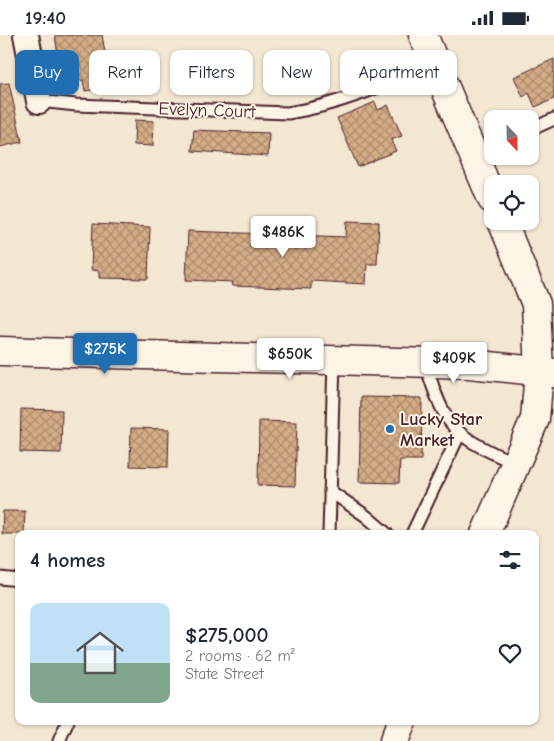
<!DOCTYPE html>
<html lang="en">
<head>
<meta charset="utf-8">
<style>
	body { margin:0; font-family:"Comic Neue",sans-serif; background:#f6f6f7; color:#1f2937; height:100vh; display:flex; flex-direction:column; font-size:19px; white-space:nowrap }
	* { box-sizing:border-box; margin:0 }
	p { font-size:16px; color:#747a83 }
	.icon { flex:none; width:28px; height:28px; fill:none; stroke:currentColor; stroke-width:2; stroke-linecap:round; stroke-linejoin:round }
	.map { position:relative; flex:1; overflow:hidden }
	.details { position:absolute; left:15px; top:495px; width:524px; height:195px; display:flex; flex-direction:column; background:#fff; border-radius:10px; box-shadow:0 1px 4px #0004 }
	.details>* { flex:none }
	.top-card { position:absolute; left:15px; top:15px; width:525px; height:45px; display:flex; gap:10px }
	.needle { width:32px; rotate:158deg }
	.tools { position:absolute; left:484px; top:75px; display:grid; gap:10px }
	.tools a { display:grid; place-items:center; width:55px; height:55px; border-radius:10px; background:#fff; box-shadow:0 1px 4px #0004; font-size:25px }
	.price { position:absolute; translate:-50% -42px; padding:0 11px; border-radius:5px; background:#fff; color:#222; font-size:16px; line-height:32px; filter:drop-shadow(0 1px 2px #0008) }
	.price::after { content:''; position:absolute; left:50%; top:30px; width:15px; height:11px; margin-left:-8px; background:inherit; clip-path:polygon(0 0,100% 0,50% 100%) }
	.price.on { background:#1f6fb2; color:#fff }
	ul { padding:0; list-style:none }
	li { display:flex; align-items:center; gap:15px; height:125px; padding:0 15px }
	li span { display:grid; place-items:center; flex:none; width:140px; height:100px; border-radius:10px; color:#555 }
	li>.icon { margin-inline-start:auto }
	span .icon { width:60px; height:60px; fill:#fffc; stroke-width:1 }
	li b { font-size:21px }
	h2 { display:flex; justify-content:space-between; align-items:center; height:60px; padding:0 15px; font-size:21px }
	.chip { padding:0 18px; border-radius:10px; background:#fff; box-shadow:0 1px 4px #0004; font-size:18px; line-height:45px }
	.chip.on { background:#1f6fb2; color:#fff }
	.status { display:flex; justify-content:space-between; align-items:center; height:35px; padding:0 25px; background:#fff; direction:ltr }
	.status svg { height:14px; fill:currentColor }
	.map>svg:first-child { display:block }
	.building { fill:url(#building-cross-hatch); stroke:#4a1f2b }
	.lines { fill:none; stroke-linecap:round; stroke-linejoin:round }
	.service-casing { stroke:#4a1f2b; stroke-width:15 }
	.minor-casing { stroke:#4a1f2b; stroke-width:28 }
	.tertiary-casing { stroke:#4a1f2b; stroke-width:31 }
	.secondary-casing { stroke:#4a1f2b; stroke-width:31 }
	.service { stroke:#fcf5e5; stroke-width:11 }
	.minor { stroke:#fcf5e5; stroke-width:24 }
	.tertiary { stroke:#fcf5e5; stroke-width:28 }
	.secondary { stroke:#fcf5e5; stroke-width:28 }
	.poi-dot { fill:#1f6fb2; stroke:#fcf5e5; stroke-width:2 }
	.labels { text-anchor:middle; stroke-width:4; stroke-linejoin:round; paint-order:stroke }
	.street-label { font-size:18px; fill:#4a1f2b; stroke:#fcf5e5 }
	.poi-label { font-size:18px; font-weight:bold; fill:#4a1f2b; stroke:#fcf5e5; text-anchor:start }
</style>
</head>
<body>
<div class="status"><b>19:40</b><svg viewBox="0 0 49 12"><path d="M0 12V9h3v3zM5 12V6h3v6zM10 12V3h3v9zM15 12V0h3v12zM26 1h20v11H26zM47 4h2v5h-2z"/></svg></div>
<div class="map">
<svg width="554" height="706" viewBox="0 0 554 706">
	<defs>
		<pattern id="building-cross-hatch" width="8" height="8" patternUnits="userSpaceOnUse" patternTransform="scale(1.25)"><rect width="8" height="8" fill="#d4ad86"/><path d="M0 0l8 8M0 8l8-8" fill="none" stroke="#ae8c6e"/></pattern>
	</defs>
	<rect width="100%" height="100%" fill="#f4e7d2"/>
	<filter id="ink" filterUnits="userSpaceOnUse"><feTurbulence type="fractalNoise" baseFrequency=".02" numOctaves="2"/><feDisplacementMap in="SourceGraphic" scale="10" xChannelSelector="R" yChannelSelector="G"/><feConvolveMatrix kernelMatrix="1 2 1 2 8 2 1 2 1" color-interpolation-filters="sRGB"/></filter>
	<g filter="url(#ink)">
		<g class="building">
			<path d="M55 0H102L111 52 85 56 83 45 62 48Z"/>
			<path d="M554 24V64L535 72 529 58 523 62 514 42Z"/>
			<path d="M9 48 22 107 0 112V49Z"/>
			<path d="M375 67 378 75 388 70 402 101 391 105 396 116 358 132 337 83Z"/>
			<path d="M135 85 154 86 153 111 134 110Z"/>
			<path d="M194 95 269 98 268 121 192 116Z"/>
			<path d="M347 186 379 187 377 229H367L366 249 311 246V254L232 251 233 247 186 245 188 196 346 202Z"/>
			<path d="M93 189 150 192 148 244 99 243V236L91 235Z"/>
			<path d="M361 362 422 363 421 425H400L399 448 359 447Z"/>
			<path d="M21 374 62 375 61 418 20 417Z"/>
			<path d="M259 386 297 387 295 451 258 450Z"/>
			<path d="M131 393 169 394 168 432 130 431Z"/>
			<path d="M3 476H25L24 499H2Z"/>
		</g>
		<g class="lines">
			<g class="service-casing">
				<g id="service">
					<path d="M39 66 76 70 288 78C339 70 388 49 435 28"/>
					<path d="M530 95 554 84"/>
					<path d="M474 120 492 112"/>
					<path d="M425 328C434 354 442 388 468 404 482 414 500 421 516 429"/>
					<path d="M330 456 366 481 387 499"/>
					<path d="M329 499 334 325"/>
					<path d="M412 499 460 398"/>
					<path d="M0 543 19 545"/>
					<path d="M59 706 68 686"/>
				</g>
			</g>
			<g class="minor-casing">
				<path id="minor" d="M26 0 39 66"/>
			</g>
			<g class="tertiary-casing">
				<g id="tertiary">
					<path d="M423 0 492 164"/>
					<path d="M485 499 535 384 539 338 536 269 502 186"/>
					<path d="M394 706 402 686"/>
				</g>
			</g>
			<g class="secondary-casing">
				<path id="secondary" d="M0 316 470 329 554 338"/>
			</g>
			<use href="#service" class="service"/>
			<use href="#minor" class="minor"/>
			<use href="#tertiary" class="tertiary"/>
			<use href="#secondary" class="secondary"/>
		</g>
	</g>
	<circle class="poi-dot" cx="390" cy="394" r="5"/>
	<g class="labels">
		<g class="street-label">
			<text transform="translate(207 75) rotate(2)" y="6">Evelyn Court</text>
		</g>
		<g class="poi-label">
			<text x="400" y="390">Lucky Star<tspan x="400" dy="21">Market</tspan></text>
		</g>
	</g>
</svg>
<div class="tools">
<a><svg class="needle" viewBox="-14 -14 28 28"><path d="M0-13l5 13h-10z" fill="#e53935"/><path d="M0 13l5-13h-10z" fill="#747a83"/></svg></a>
<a><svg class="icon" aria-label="locate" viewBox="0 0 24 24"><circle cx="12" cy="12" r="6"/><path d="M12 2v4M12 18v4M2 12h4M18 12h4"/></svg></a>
</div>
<b class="price" style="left:283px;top:223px">$486K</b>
<b class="price on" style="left:105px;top:340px">$275K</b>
<b class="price" style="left:290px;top:345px">$650K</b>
<b class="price" style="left:454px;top:349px">$409K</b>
<div class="top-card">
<a class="chip on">Buy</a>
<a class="chip">Rent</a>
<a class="chip">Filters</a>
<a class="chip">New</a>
<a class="chip">Apartment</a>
</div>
<section class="details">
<h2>4 homes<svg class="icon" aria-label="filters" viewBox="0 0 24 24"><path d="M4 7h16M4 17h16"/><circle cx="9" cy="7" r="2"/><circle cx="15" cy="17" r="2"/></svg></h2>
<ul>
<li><span style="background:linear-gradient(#bfe0f5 60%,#7fa58c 0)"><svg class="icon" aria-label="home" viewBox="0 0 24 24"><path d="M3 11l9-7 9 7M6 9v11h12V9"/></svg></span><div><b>$275,000</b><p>2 rooms · 62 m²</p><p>State Street</p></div><svg class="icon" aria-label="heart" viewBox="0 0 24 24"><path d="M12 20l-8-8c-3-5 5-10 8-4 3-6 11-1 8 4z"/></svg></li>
</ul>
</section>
</div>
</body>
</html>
